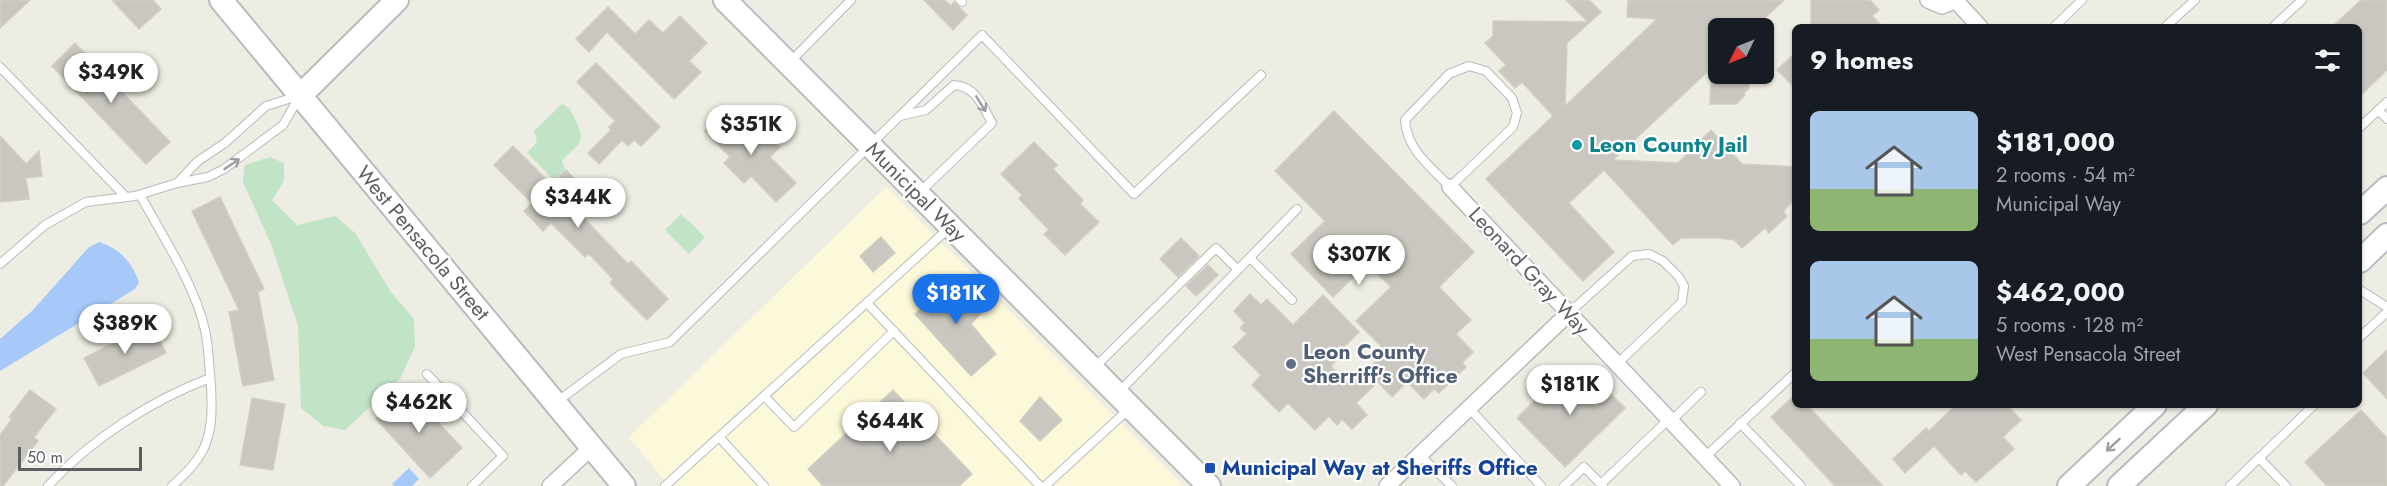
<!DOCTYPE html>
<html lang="en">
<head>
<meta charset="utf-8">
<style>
	body { margin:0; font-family:Jost,sans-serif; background:#242831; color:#f1f3f6; height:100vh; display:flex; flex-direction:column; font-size:22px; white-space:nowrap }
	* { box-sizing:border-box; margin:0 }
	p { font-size:20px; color:#9ea1a6 }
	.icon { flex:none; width:33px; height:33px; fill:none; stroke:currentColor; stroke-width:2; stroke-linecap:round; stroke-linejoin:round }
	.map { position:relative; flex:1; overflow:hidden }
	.side { position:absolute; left:1792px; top:24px; width:570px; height:384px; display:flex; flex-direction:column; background:#171b24; border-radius:9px; box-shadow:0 2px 4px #0004 }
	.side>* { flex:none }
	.needle { width:39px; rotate:227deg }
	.fabs { position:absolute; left:1708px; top:18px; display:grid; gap:12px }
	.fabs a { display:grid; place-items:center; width:66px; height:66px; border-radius:9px; background:#171b24; box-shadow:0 2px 4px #0004; font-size:30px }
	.scale { position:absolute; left:18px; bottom:15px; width:124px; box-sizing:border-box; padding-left:6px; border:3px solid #5c5e63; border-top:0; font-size:16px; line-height:21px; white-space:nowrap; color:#5c5e63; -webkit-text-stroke:4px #fff; paint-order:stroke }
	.price { position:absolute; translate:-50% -51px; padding:0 14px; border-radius:21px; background:#fff; color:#222; font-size:20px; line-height:39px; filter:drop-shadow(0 2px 3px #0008) }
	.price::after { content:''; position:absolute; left:50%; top:36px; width:18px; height:14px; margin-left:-9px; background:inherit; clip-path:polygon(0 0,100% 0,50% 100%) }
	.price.on { background:#1a73e8; color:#fff }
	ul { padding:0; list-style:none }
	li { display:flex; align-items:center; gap:18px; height:150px; padding:0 18px }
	li span { display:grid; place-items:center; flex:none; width:168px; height:120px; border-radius:9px; color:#555 }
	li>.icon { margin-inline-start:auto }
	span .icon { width:72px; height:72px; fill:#fffc; stroke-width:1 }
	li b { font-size:26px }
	h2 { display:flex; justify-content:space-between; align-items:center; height:72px; padding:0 18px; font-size:26px }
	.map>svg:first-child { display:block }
	.commercial { fill:#fcf9da }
	.green { fill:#c1e4c7 }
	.water { fill:#a7c9fa }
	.building { fill:#c9c7c0; stroke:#d2cfc2; stroke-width:1.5 }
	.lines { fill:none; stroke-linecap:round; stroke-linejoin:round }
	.lane-casing { stroke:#b9babf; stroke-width:10 }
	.street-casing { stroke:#b9babf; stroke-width:18 }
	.secondary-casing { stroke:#b9bbc1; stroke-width:26 }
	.lane { stroke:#fff; stroke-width:8 }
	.street { stroke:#fff; stroke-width:15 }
	.secondary { stroke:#fff; stroke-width:22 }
	.oneway { stroke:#9d9ea1 }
	.culture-dot { fill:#0f9aa8; stroke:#fff; stroke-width:2 }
	.service-dot { fill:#5c6f8a; stroke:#fff; stroke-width:2 }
	.transit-dot { fill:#1a4fb4; stroke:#fff; stroke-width:2 }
	.labels { text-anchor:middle; stroke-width:4.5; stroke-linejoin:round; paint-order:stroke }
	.culture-label { font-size:21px; font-weight:bold; fill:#0d838f; stroke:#fff; text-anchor:start }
	.street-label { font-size:21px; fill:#5c5e63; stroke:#fff }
	.service-label { font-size:21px; font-weight:bold; fill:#4e5e75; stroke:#fff; text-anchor:start }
	.transit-label { font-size:21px; font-weight:bold; fill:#164399; stroke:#fff; text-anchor:start }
</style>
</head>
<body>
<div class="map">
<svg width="2387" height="486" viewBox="0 0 2387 486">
	<rect width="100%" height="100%" fill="#edede4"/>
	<path class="commercial" d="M886 187 1184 486H669L629 437Z"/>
	<g class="green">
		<path d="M562 104 570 109C574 119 589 137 575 148 570 153 565 156 562 162L565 169 554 180 527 153 537 142 534 131Z"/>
		<path d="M270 157 284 163V181L272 200 297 225 335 216 355 233 391 292 414 319 415 347 400 379 345 430 323 426 301 408 298 326 271 244 243 182 245 165Z"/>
		<path d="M681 214 705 237 689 254 665 230Z"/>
	</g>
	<g class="water">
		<path d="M99 242C119 248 132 262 139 282L135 289 0 371V339L33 310 89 247Z"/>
		<path d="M409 468 419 479 412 486H394L392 484Z"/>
	</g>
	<g class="building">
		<path d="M0 0H30L0 28Z"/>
		<path d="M112 0H153L161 9 139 29Z"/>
		<path d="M924 0H945L951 6 954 2 967 15 953 30Z"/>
		<path d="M1566 0H1589L1601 12 1567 43 1565 106 1657 19 1627 17 1628 0H1784L1754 28H1719V61L1613 160 1678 163 1711 130 1742 164 1796 167V197L1783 212 1787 216 1769 233 1765 228 1742 248 1734 240 1719 238H1681L1673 245 1604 170 1569 203 1614 252 1583 281 1486 179 1553 116 1522 82 1515 88 1499 71 1506 65 1485 43 1493 36V21L1588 22Z"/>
		<path d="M1811 0H1870L1879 10 1872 16 1883 27H1811Z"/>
		<path d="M2361 0H2387V70L2360 96V27H2332Z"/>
		<path d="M608 7 635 34 649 20 663 33 680 16 707 43 689 61 701 72 674 99 607 32 589 52 576 39Z"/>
		<path d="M75 43 170 142 146 164 52 66Z"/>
		<path d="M1796 52V89L1777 70Z"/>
		<path d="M596 63 660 127 641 146 634 140 628 146 622 140 599 164 588 153 611 130 609 127 615 121 577 82Z"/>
		<path d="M1711 74H1749V88L1744 93 1745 95 1736 104H1710Z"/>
		<path d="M724 111 750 137 761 127 780 147 770 157 796 183 776 202 751 176 744 183 724 163 730 157 705 131Z"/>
		<path d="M1334 111 1474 252 1439 287 1471 320 1456 334 1473 352 1462 363 1466 367 1439 393 1434 389 1424 399 1407 382 1392 397 1378 382 1356 403 1367 415 1352 429 1342 419 1337 425 1329 416 1315 430 1288 403 1279 412 1252 385 1261 375 1233 347 1247 334 1240 328 1245 323 1234 311 1250 294 1261 305 1267 299 1293 325 1323 295 1359 332 1332 359 1335 362 1331 366 1351 386 1386 351 1356 321 1391 287 1367 264 1333 297 1291 254 1325 221 1275 171Z"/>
		<path d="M0 136 26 164 39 151 42 176 26 178 29 199 0 202Z"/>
		<path d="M1034 142 1057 165 1053 169 1083 200 1080 204 1099 222 1065 255 1044 234 1049 230 1019 199 1022 195 1001 174Z"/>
		<path d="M513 146 551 184 566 170 585 189 570 204 628 264 631 261 668 299 647 320 610 283 613 279 589 254 585 257 551 223 543 231 524 211 532 203 494 165Z"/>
		<path d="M220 197 264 289 258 292 274 380 243 386 229 312 239 310 192 211Z"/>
		<path d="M881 237 895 253 873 272 860 256Z"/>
		<path d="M1181 238 1199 256 1178 277 1160 259Z"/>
		<path d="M1208 265 1218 275 1196 296 1186 286Z"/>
		<path d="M948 275 983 311 971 324 996 354 971 376 915 314 937 294 933 289Z"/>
		<path d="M151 324 166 353 99 386 84 358Z"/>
		<path d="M2387 350V399L2363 373Z"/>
		<path d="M1566 370 1582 386 1592 375 1625 408 1565 467 1517 418Z"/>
		<path d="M30 390 56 409 34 437 38 441 3 486H0V435L12 419 9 417Z"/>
		<path d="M408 390 462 448 430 478 376 419Z"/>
		<path d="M893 390 972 474 959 486H823L808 469Z"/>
		<path d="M1796 394V405H1807L1883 486H1835L1771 417Z"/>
		<path d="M1040 397 1062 420 1040 441 1020 421Z"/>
		<path d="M252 398 285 404 273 470 240 465Z"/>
		<path d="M1956 405H2007L2021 420 2003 437 2014 449 1976 482 1965 471 1961 475 1934 446 1905 473 1893 459 1926 428 1929 431Z"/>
		<path d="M2361 410 2387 438V486H2327L2305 462Z"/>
	</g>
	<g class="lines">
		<g class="lane-casing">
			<g id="lane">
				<path d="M960 0 962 2"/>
				<path d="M2054 27 2082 0"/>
				<path d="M2165 27 2195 0"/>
				<path d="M2273 27 2302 0"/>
				<path d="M791 61 851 0"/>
				<path d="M1469 66 1486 71 1512 98 1517 113 1513 127 1450 187C1430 166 1407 150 1405 120L1449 74Z"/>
				<path d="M0 67 126 197"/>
				<path d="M2378 110 2387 119"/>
				<path d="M900 116 926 110 954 85C976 86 983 107 992 123L919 193"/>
				<path d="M2360 127 2387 102"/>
				<path d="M177 183 198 161 225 143 266 106 298 96"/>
				<path d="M140 195C162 235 195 285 205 330 209 348 209 367 211 385 212 406 213 428 204 448 197 463 184 475 172 486"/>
				<path d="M1250 258 1292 300"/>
				<path d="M0 264 45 225 86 202 135 196 177 183 208 177 224 169 283 125 298 99"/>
				<path d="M2360 290 2387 307"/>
				<path d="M867 303 1040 486"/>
				<path d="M1569 313 1632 256 1649 254 1663 261 1679 277 1684 286 1682 302 1617 364"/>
				<path d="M2360 337 2387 312"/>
				<path d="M1094 368 1216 248 1238 270"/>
				<path d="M427 374 503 456 472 486"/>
				<path d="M1118 393 1297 209"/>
				<path d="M764 396 794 427 894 331"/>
				<path d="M558 401 621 354 670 342 982 35 1134 194 1261 75"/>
				<path d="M1469 408 1541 486"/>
				<path d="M1671 421 1701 392"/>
				<path d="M1740 423 1801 486"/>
				<path d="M719 437 764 486"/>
				<path d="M1420 455 1452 486"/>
				<path d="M1705 457 1796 372"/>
				<path d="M2259 458 2286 486"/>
				<path d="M1601 484 1669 419"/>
				<path d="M48 486C91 439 152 400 210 378"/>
				<path d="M665 486 948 229"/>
				<path d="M1045 486 1130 408"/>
				<path d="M1564 486 1584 467 1603 486"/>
				<path d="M2230 486 2314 405"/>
			</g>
		</g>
		<g class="street-casing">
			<g id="street">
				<path d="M1928 0 1942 6 1956 0"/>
				<path d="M1956 1 1980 27"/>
				<path d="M1450 187 1732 486"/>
				<path d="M550 486 592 447"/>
				<path d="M1387 486 1569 313"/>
			</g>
		</g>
		<g class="secondary-casing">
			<g id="secondary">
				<path d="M221 0 624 486"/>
				<path d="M725 0 1209 486"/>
				<path d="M301 95 397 0"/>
				<path d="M2360 213 2387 188"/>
				<path d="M2360 261 2387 235"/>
				<path d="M2069 486 2155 405"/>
				<path d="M2119 486 2206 405"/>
			</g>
		</g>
		<use href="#lane" class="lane"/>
		<use href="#street" class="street"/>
		<use href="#secondary" class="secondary"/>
	</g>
	<defs><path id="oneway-shaft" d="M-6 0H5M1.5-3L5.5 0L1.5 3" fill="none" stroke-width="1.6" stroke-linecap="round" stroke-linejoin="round" transform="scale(1.5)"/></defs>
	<g class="oneway">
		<use href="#oneway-shaft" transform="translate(981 104) rotate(58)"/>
		<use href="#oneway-shaft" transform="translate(232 164) rotate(-34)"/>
		<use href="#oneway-shaft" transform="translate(2113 445) rotate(137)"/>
	</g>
	<circle class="culture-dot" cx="1577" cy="145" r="6"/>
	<circle class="service-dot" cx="1291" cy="364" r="6"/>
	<rect class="transit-dot" x="1204" y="462" width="12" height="12" rx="3"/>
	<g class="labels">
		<g class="culture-label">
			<text x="1589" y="152">Leon County Jail</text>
		</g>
		<g class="street-label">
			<text transform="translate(916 192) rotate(45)" y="7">Municipal Way</text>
			<text transform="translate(423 243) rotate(50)" y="7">West Pensacola Street</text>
			<text transform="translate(1529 271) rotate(47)" y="7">Leonard Gray Way</text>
		</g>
		<g class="service-label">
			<text x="1303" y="359">Leon County<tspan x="1303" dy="24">Sherriff's Office</tspan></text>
		</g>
		<g class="transit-label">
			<text x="1222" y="475">Municipal Way at Sheriffs Office</text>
		</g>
	</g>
</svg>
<div class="fabs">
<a><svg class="needle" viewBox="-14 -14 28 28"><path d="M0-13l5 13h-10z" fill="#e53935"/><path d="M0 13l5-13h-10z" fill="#9ea1a6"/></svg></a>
</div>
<div class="scale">50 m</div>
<b class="price" style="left:111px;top:104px">$349K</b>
<b class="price" style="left:751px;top:156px">$351K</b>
<b class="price" style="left:578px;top:229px">$344K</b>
<b class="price" style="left:1359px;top:286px">$307K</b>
<b class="price on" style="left:956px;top:325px">$181K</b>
<b class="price" style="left:125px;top:355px">$389K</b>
<b class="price" style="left:1570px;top:416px">$181K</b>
<b class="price" style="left:419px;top:434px">$462K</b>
<b class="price" style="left:890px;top:453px">$644K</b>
<section class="side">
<h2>9 homes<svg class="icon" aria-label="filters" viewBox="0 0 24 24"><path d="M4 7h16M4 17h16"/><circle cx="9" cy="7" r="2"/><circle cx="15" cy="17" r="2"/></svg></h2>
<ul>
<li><span style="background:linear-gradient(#a9c7e8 65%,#8fb573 0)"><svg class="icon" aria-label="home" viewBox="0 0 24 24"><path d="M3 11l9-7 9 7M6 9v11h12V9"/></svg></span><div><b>$181,000</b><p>2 rooms · 54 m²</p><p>Municipal Way</p></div></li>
<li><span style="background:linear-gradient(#a9c7e8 65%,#8fb573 0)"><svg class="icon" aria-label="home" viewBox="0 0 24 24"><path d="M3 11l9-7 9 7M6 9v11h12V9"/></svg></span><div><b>$462,000</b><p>5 rooms · 128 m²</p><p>West Pensacola Street</p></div></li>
</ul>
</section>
</div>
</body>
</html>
